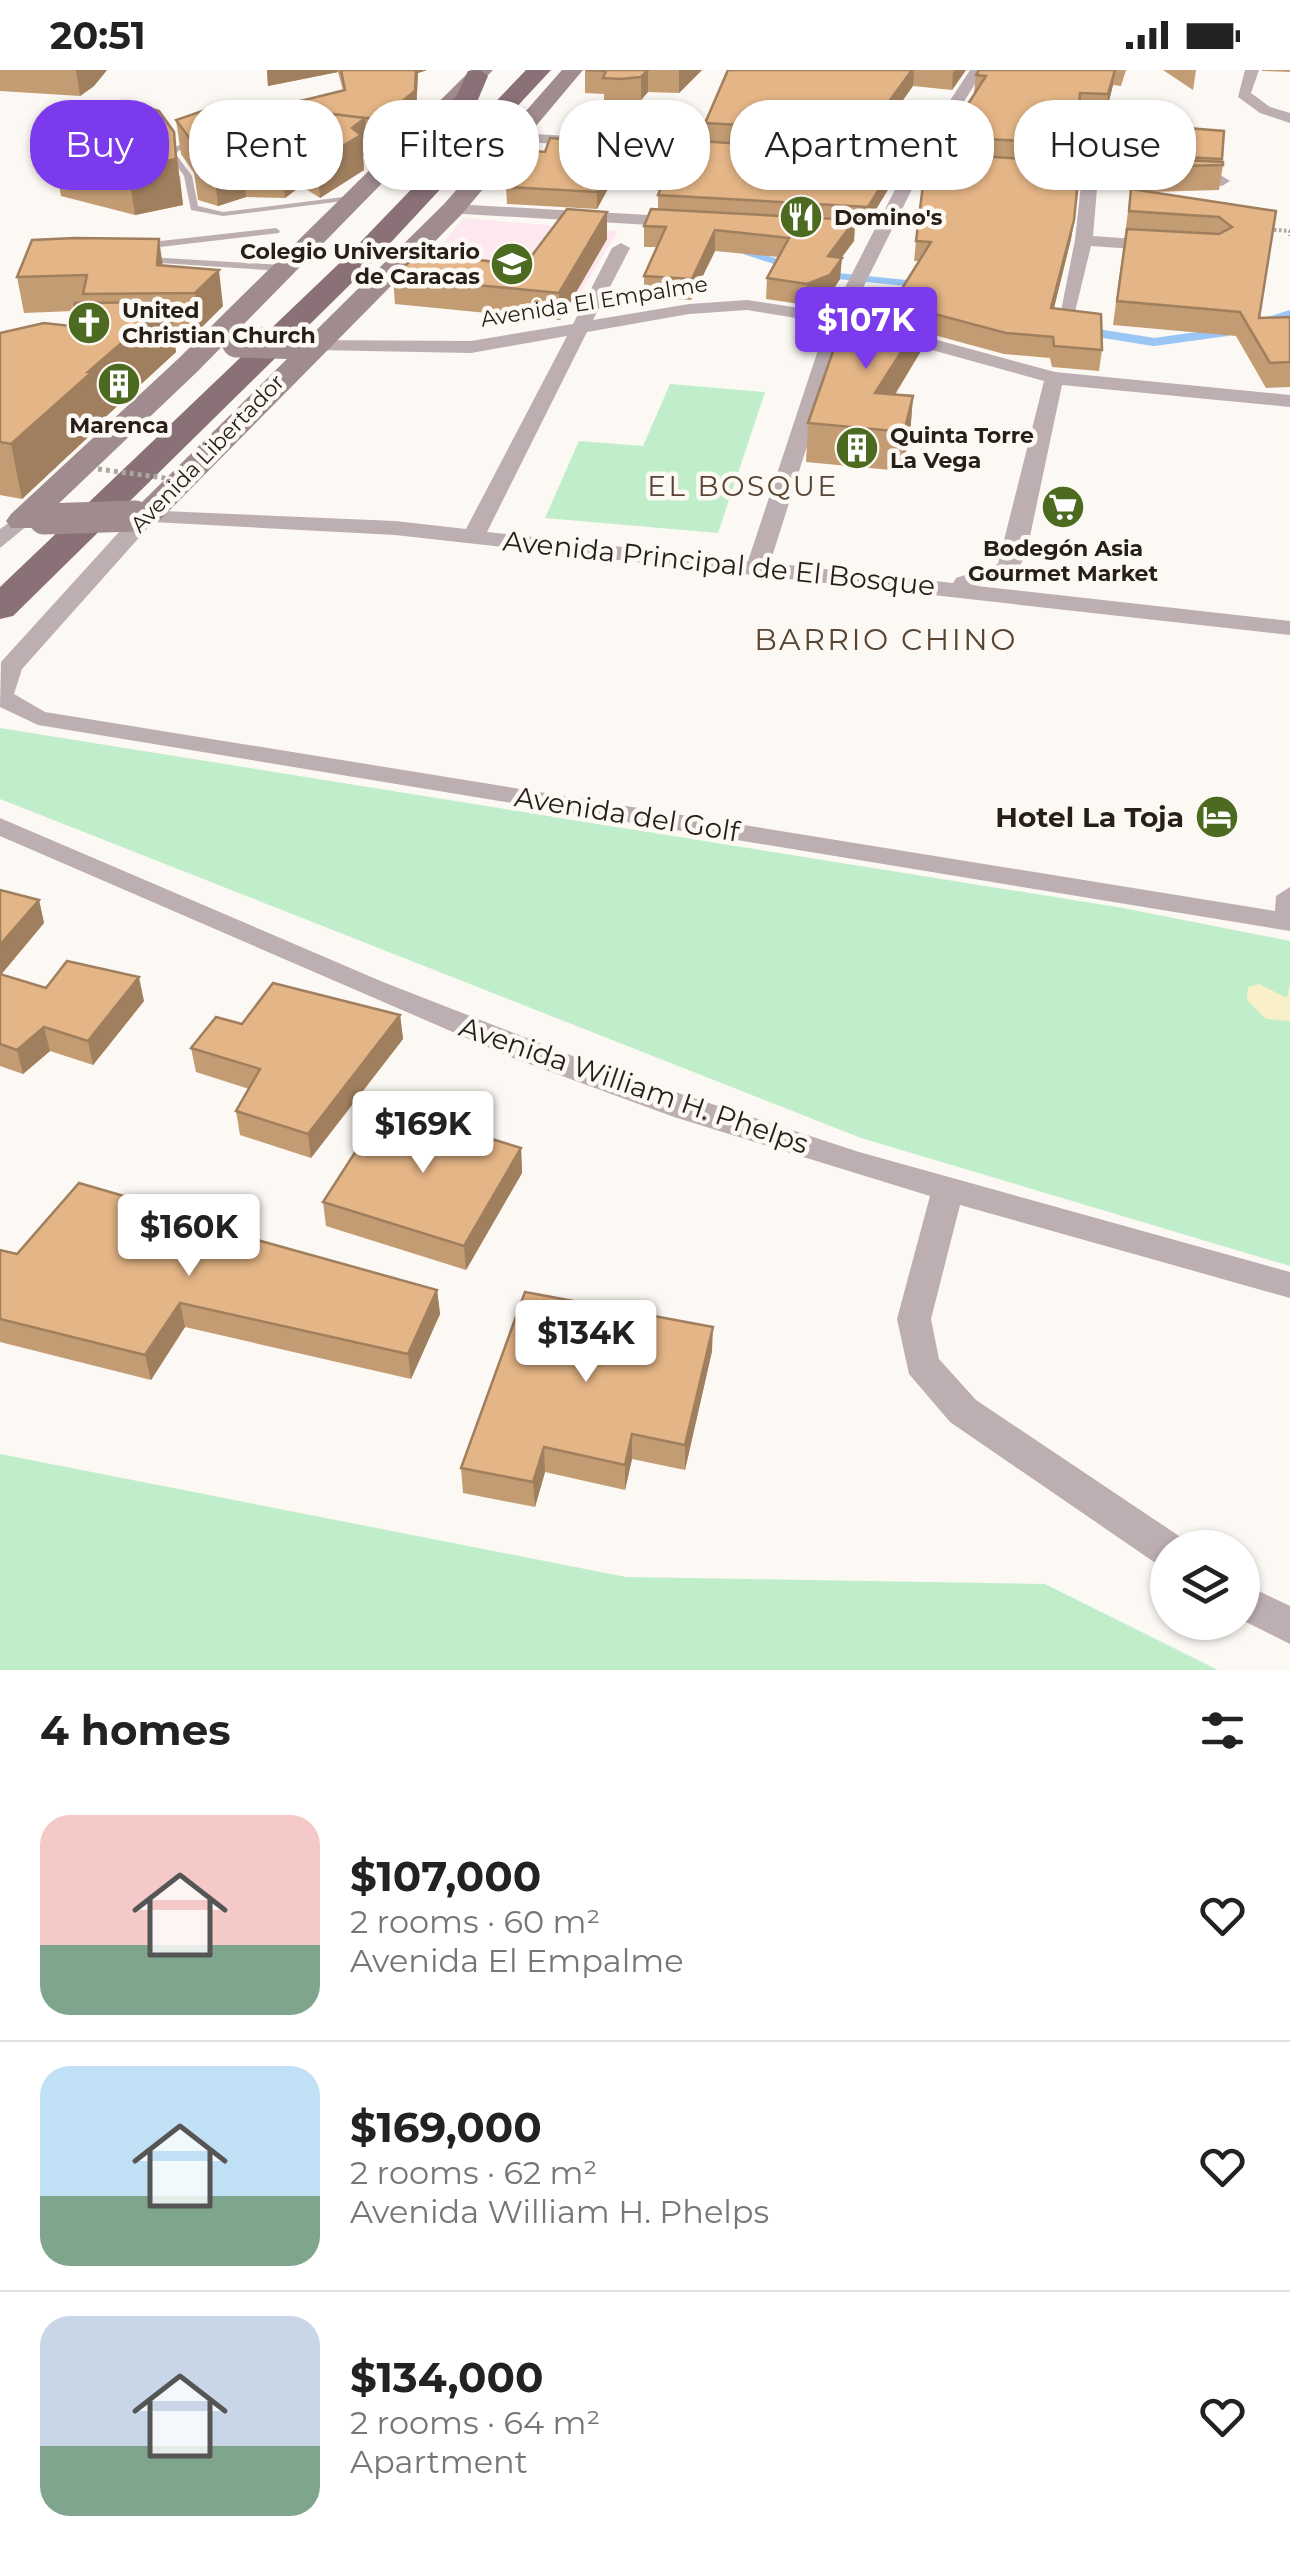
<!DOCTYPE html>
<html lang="en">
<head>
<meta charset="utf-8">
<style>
	body { margin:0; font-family:Montserrat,sans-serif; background:#f6f6f6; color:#222; height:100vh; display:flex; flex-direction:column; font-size:38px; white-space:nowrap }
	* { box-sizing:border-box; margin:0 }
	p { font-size:32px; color:#767676 }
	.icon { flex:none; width:55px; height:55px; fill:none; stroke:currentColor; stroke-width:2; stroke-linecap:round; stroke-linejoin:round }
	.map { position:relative; height:1600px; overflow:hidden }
	.panel { display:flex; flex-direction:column; background:#fff; flex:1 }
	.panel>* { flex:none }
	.top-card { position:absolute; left:30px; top:30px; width:1230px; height:90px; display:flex; gap:20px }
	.fabs { position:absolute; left:1150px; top:1460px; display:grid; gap:20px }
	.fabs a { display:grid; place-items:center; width:110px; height:110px; border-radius:50%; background:#fff; box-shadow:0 2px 8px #0004; font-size:50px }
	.price { position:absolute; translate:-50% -85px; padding:0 22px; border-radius:10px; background:#fff; color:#222; font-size:32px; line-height:65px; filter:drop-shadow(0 2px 5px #0008) }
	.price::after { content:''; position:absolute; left:50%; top:60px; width:30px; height:22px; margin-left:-15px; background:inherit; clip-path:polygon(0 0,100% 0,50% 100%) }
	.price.active { background:#7c3aed; color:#fff }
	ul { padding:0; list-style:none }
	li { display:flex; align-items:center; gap:30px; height:250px; padding:0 40px }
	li+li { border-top:2px solid #e0e0e0 }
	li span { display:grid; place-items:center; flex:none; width:280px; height:200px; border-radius:30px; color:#555 }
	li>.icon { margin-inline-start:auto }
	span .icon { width:120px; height:120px; fill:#fffc; stroke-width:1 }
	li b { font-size:42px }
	h2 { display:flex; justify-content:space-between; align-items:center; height:120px; padding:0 40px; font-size:42px }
	.tag { padding:0 35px; border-radius:40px; background:#fff; box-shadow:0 2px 8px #0004; font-size:35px; line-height:90px }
	.tag.active { background:#7c3aed; color:#fff }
	.status { display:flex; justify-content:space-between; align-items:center; height:70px; padding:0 50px; background:#fff; direction:ltr }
	.status svg { height:28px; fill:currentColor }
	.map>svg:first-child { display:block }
	.education { fill:#fde8ef }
	.green { fill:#c0eeca }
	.sand { fill:#f9efc9 }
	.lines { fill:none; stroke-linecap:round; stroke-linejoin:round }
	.stream-far1 { stroke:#9ac6f6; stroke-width:6 }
	.stream { stroke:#9ac6f6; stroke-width:8 }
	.path { stroke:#aba6a0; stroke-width:4; stroke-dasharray:2.5 2.5; stroke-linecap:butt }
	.lane { fill:#bdaeb2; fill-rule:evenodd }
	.street { fill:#bdaeb2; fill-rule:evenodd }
	.secondary { fill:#a08b8f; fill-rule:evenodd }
	.primary { fill:#8a7177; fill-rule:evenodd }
	.path-bridge { stroke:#aba6a0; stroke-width:5; stroke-dasharray:4 4; stroke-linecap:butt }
	.secondary-bridge { stroke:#a08b8f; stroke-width:31 }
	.wall { fill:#c49c73 }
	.shaded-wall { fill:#a07f5e }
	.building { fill:#e4b586; stroke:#a07f5e; stroke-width:2.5 }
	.labels { text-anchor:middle; stroke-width:9; stroke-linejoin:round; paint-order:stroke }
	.far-poi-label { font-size:22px; font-weight:bold; fill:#271f17; stroke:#fcf8f3; text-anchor:start }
	.far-street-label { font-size:22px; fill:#271f17; stroke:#fcf8f3 }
	.far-quarter-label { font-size:28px; letter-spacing:2.5px; fill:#574432; stroke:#fcf8f3 }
	.street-label { font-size:28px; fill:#271f17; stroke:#fcf8f3 }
	.poi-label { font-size:28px; font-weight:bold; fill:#271f17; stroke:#fcf8f3; text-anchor:end }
	.neighbourhood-label { font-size:30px; letter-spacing:2.5px; fill:#574432; stroke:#fcf8f3 }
</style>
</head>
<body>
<div class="status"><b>20:51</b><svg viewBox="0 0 49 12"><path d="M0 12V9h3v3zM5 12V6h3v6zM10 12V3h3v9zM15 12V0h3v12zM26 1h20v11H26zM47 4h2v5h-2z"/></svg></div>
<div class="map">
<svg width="1290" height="1600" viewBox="0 0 1290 1600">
	<rect width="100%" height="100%" fill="#fcf8f3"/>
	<path class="education" d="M463 148 618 161 568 243 401 227Z"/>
	<g class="green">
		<path d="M670 314 765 322 718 463 545 448 579 371 643 376Z"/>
		<path d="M0 658 1123 838 1290 871V1196L861 1068 0 729Z"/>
		<path d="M0 1384 626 1507 1045 1514 1218 1600H0Z"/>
	</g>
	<path class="sand" d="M1290 912V951L1266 949 1247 930 1248 917 1259 914 1287 928Z"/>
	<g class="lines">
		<g class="stream-far1">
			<path d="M746 182 787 195"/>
			<path d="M828 205 916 214"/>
			<path d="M1262 252 1290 243"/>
		</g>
		<path class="stream" d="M1091 262 1154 272 1227 262"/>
		<path class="path" d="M1264 159 1290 161V166"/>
		<g class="lane">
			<path d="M193 67H196V71L175 83 192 106 198 136 223 142 351 126 355 128 351 130 223 146 191 140 184 106 167 82Z"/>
			<path d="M348 74H404L408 76 404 78H345L344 76Z"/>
			<path d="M276 158 280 161 279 163 143 179 139 176 143 173Z"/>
			<path d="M148 187 282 195 286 198 282 201 145 192V188Z"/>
		</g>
		<g class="street">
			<path d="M970 0H984L928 88 967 94 959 99 923 97 849 246 1055 302 1290 325V337L1062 315 1026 485 1015 504 977 516 1290 551V565L395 465 153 452 22 599 14 624 45 642 1275 841 1276 826 1290 817V861L38 655 0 637 1 592 139 440 395 451 466 459 567 266 471 283 315 280 306 274 308 270 471 271 573 254 612 178 621 173 630 178 593 250 689 234 747 230 832 243 907 96 862 94 854 89 862 84 913 87ZM747 240 827 253 748 491 487 462 587 262 689 244ZM845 256 1044 311 998 494 956 508 953 513 770 493Z"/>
			<path d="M1245 0H1259L1251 23 1270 37 1290 43V53L1260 43 1238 27Z"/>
			<path d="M1119 50 1166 53 1174 58 1166 63 1109 62 1099 98 1222 106 1230 111 1222 116 1098 107 1093 166 1162 171 1171 176 1162 181 1091 176 1075 242 1060 246 1075 170 1082 106 1042 104 1034 99 1042 94 1083 97 1097 56Z"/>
			<path d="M517 63 690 73 698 78 690 83 512 71 509 68Z"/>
			<path d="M453 134 683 147 691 152 683 157 447 143V135Z"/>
			<path d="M22 444 33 451 0 478V459Z"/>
			<path d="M0 748 383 912 611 1001 859 1082 1290 1202V1228L960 1135 931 1249 939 1289 976 1330 1182 1468 1186 1478H1168V1497L1154 1492 950 1352 909 1304 897 1249 930 1126 674 1047 513 988 0 766Z"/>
			<path d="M1242 1513 1290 1536V1574L1242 1550Z"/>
		</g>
		<g class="secondary">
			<path d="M471 0H493L198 301 33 458H11L6 451 11 444 178 289Z"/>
			<path d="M562 0H583L462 144 158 452 124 453 119 446 124 439 138 436 444 134Z"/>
		</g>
		<g class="primary">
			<path d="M526 0H551L368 197 13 546 0 549V517L348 185Z"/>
			<path d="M468 1 480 0 488 6 477 32 433 80H415L411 75 457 25Z"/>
		</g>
		<path class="path-bridge" d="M98 399 172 409"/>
		<g class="secondary-bridge">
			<path d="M237 272 305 274"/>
			<path d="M44 449 135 446"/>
		</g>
	</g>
	<g class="wall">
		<path d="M0 0H107L94 16 80 26 0 21Z"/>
		<path d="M267 0H427L418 3 416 42 383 70H367L368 83 363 87 364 100 320 128 301 116 285 128 246 127 218 136 198 130 194 103 181 84 176 50 275 49 291 39 343 20 338 2 268 16Z"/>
		<path d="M585 0H702L679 23 648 22 641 30 621 31 604 30V24L585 23Z"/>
		<path d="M728 0H966L952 20 913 16 898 37 920 66 910 83 704 72 705 53Z"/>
		<path d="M979 0H1126L1121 16 1113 15 1106 43 1078 42 1074 92V150L1071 169 1054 238 1102 280 1099 301 1052 297 1050 288 1004 284 923 262 921 281 895 325 913 326 910 365 901 401 806 392 808 353 875 246 892 236 919 191H914L916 171 935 83 936 66 952 59 975 23H974L976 5Z"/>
		<path d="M1163 0H1196L1193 20Z"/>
		<path d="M1262 0H1290V2L1262 1Z"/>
		<path d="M80 40 180 107 183 135 135 145 61 126 53 81 68 71 65 54 81 49Z"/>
		<path d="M1137 54 1224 61 1222 92 1223 95 1219 120 1150 122 1276 141 1259 248 1290 247V317L1266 318 1236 266 1113 255 1131 119 1135 120 1139 92H1133Z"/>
		<path d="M655 77 901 84 900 100 867 154 855 153 854 171 841 188 840 209 829 226 806 235 766 229 767 208 778 187 715 181 691 230 644 227V206L657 177H644V156L658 139V125L661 118 610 115 597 139 507 134 506 117 545 82Z"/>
		<path d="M607 169 560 250 395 234 393 207 524 196Z"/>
		<path d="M163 195 223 236 200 259H173L176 282 100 352 101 355 22 429 0 425V263L70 256 73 241 24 243 17 207Z"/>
		<path d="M0 820 39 830 44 853 1 904 46 918 144 931 93 995 50 981 23 1004 0 996Z"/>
		<path d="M400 945 403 969 311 1088 240 1065 236 1041 249 1019 196 1002 191 978 242 954Z"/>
		<path d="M521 1078 522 1103 466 1200 326 1156 323 1132Z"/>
		<path d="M225 1161 437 1220 440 1244 411 1309 185 1257 151 1310 0 1272V1180L17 1184Z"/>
		<path d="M712 1281 685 1400 632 1389 625 1420 545 1402 535 1437 463 1423 461 1398Z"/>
	</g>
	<g class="shaded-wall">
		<path d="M76 0H107L94 16 80 26Z"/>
		<path d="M267 0H338V2L268 16Z"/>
		<path d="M416 0H427L418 3 416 42 383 70 381 48Z"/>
		<path d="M648 0V22L641 30V7Z"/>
		<path d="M679 0H702L679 23Z"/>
		<path d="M912 0H914L913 16 887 52 888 33Z"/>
		<path d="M955 0H966L952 20 953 2Z"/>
		<path d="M1115 0 1113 15 1106 43 1108 24Z"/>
		<path d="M922 47 920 66 910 83 912 64Z"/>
		<path d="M365 48 368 83 363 87 364 100 320 128 316 92Z"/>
		<path d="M174 62 183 135 135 145 128 99Z"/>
		<path d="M297 81 301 116 285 128 281 92Z"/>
		<path d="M901 84 900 100 867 154 868 137Z"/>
		<path d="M242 91 246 127 218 136 214 100Z"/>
		<path d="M610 99V115L597 139V122Z"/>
		<path d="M607 142V169L560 250 559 223Z"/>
		<path d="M855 150 854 171 828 206 842 188 840 209 829 226 806 235 807 214Z"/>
		<path d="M1074 150 1071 169 1049 258 1051 238Z"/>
		<path d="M715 160V181L691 230 692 209Z"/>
		<path d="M159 169 164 204 157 195Z"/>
		<path d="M219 200 223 236 200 259 195 223Z"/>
		<path d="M169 232 176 282 100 352 101 355 22 429 11 374 88 302Z"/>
		<path d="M925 245 921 281 872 361 875 323Z"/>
		<path d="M913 326 910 365 901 401 904 362Z"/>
		<path d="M39 830 44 853 0 906V875Z"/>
		<path d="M139 907 144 931 93 995 88 971Z"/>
		<path d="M400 945 403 969 311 1088 308 1064Z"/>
		<path d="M44 957 50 981 23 1004 17 980Z"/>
		<path d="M521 1078 522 1103 466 1200 464 1176Z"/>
		<path d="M437 1220 440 1244 411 1309 408 1284Z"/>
		<path d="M180 1233 185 1257 151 1310 145 1285Z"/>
		<path d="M713 1257 712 1281 685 1400V1375Z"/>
		<path d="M632 1364V1389L625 1420V1395Z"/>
		<path d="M544 1377 545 1402 535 1437 533 1412Z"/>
	</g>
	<g class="building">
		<path d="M341 0H416L415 21 381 48H364L291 39 296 32 345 20Z"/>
		<path d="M586 0H648L641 7 621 9 603 8 606 1Z"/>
		<path d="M728 0H912L888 33 922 47 912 64 705 53Z"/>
		<path d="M979 0H1115L1108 24 1080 23 1076 74 936 66 943 55 952 59 986 6 976 5Z"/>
		<path d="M126 31 159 41 174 62 176 89 128 99 53 81 83 62 65 54 88 47 80 40Z"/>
		<path d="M282 38 365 48 352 58 361 65 316 92 297 81 281 92 242 91 214 100 193 94 191 70 176 50 205 40 228 50 275 49Z"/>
		<path d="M1137 54 1224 61 1222 89 1143 85 1145 80 1135 79Z"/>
		<path d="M550 68 655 77 658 73 696 75 698 71 901 84 868 137 658 125 667 102 610 99 597 122 506 117 528 80 545 82Z"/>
		<path d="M927 83 1075 92 1074 101H1079L1074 150 1051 238 1101 244 1102 280 1054 276 1053 267 1006 263 893 233 931 172 916 171Z"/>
		<path d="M1141 88 1223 92V95L1138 97Z"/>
		<path d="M1131 119 1276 141 1259 248 1290 247V292L1270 293 1240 242 1117 231 1127 159 1219 164 1232 157 1219 147 1129 141Z"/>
		<path d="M567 139 607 142 559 223 393 207 420 182 524 196Z"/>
		<path d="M651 139 855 150 828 186 842 188 830 205 807 214 767 208 789 168 715 160 692 209 644 206 666 157 644 156Z"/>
		<path d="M75 168 159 169 157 195 219 200 195 223 83 224 87 205 17 207 32 170Z"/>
		<path d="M169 232 88 302H92L11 374 0 372V263L44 253 70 256 75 233Z"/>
		<path d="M884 234 925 245 875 323 913 326 904 362 808 353 847 241 875 246Z"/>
		<path d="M0 820 39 830 0 875Z"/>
		<path d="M67 891 139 907 88 971 44 957 17 980 0 974V904L46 918Z"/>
		<path d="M273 913 400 945 308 1064 236 1041 260 999 191 978 216 947 242 954Z"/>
		<path d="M385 1036 521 1078 464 1176 323 1132Z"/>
		<path d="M79 1113 224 1155 221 1160 437 1220 408 1284 180 1233 145 1285 0 1249V1180L17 1184Z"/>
		<path d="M525 1222 713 1257 685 1375 632 1364 625 1395 544 1377 533 1412 461 1398Z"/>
	</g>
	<defs>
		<g id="restaurant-disc" transform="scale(2.25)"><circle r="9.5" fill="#4c6b21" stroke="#fcf8f3"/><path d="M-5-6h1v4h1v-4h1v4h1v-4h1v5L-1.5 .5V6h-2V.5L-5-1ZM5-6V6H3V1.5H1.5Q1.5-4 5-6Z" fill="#fff"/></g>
		<g id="university-disc" transform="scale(2.25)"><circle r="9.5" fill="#4c6b21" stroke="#fcf8f3"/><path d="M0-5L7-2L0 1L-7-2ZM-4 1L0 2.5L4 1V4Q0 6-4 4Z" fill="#fff"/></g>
		<g id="church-disc" transform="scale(2.25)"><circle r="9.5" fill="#4c6b21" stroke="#fcf8f3"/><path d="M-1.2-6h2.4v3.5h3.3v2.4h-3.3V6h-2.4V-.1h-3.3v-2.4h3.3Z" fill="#fff"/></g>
		<g id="building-disc" transform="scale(2.25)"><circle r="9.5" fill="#4c6b21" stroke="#fcf8f3"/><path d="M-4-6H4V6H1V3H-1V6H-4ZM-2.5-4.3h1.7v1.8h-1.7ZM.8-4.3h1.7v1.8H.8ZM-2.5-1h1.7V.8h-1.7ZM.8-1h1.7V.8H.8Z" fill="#fff"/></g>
		<g id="supermarket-disc" transform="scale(2.25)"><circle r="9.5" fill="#4c6b21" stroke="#fcf8f3"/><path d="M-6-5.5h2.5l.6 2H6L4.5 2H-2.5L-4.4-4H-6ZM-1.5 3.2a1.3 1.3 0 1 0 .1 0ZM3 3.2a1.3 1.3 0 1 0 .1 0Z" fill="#fff"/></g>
		<g id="hotel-disc" transform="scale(2.25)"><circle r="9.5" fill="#4c6b21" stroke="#fcf8f3"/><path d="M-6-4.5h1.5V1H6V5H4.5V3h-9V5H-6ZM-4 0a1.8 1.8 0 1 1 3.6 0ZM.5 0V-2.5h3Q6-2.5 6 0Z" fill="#fff"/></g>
	</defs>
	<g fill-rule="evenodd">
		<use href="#restaurant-disc" x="801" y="147"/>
		<use href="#university-disc" x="512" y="194"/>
		<use href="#church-disc" x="89" y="253"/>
		<use href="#building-disc" x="119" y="314"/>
		<use href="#building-disc" x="857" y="378"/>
		<use href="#supermarket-disc" x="1063" y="437"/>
		<use href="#hotel-disc" x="1217" y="747"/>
	</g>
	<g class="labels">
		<g class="far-poi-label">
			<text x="834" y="155">Domino's</text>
			<text x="480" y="189" text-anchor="end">Colegio Universitario<tspan x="480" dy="25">de Caracas</tspan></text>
			<text x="122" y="248">United<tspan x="122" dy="25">Christian Church</tspan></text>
			<text x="119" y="363" text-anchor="middle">Marenca</text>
			<text x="890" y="373">Quinta Torre<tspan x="890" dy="25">La Vega</tspan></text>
			<text x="1063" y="486" text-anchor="middle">Bodegón Asia<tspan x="1063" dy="25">Gourmet Market</tspan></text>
		</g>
		<g class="far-street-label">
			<text transform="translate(594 231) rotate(-9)" y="8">Avenida El Empalme</text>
			<text transform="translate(207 383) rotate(-46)" y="8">Avenida Libertador</text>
		</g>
		<g class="far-quarter-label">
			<text x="743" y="426">EL BOSQUE</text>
		</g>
		<g class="street-label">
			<text transform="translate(719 493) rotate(6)" y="10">Avenida Principal de El Bosque</text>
			<text transform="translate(627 744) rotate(9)" y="10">Avenida del Golf</text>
			<text transform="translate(634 1015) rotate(19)" y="10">Avenida William H. Phelps</text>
		</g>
		<g class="poi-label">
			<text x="1184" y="757">Hotel La Toja</text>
		</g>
		<g class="neighbourhood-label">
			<text x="886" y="580">BARRIO CHINO</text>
		</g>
	</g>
</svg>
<div class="fabs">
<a><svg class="icon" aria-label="layers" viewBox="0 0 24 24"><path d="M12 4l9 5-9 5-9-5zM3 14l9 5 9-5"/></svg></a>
</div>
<b class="price active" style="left:866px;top:302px">$107K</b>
<b class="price" style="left:423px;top:1106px">$169K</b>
<b class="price" style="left:189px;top:1209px">$160K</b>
<b class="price" style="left:586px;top:1315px">$134K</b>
<div class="top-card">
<a class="tag active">Buy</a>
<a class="tag">Rent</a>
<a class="tag">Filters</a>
<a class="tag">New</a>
<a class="tag">Apartment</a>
<a class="tag">House</a>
</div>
</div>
<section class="panel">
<h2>4 homes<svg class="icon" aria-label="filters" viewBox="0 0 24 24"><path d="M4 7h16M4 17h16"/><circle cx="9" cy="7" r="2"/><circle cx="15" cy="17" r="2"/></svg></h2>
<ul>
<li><span style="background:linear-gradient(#f6c9c9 65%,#7fa58c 0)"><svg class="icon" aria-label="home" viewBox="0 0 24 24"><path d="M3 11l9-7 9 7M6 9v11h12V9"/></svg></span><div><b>$107,000</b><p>2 rooms · 60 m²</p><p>Avenida El Empalme</p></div><svg class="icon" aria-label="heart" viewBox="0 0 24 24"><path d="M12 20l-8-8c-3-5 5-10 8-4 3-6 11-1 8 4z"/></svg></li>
<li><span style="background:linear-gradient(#bfe0f5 65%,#7fa58c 0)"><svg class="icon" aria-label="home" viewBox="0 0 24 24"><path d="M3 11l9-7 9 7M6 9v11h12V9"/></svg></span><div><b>$169,000</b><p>2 rooms · 62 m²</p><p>Avenida William H. Phelps</p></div><svg class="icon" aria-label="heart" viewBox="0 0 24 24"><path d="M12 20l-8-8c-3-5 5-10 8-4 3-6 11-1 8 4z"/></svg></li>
<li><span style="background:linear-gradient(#c9d6e8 65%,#7fa58c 0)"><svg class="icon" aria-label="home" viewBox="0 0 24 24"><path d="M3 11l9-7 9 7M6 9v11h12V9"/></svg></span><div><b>$134,000</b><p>2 rooms · 64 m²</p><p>Apartment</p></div><svg class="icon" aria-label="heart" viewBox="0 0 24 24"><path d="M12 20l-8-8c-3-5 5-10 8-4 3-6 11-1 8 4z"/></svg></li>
</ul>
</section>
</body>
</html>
